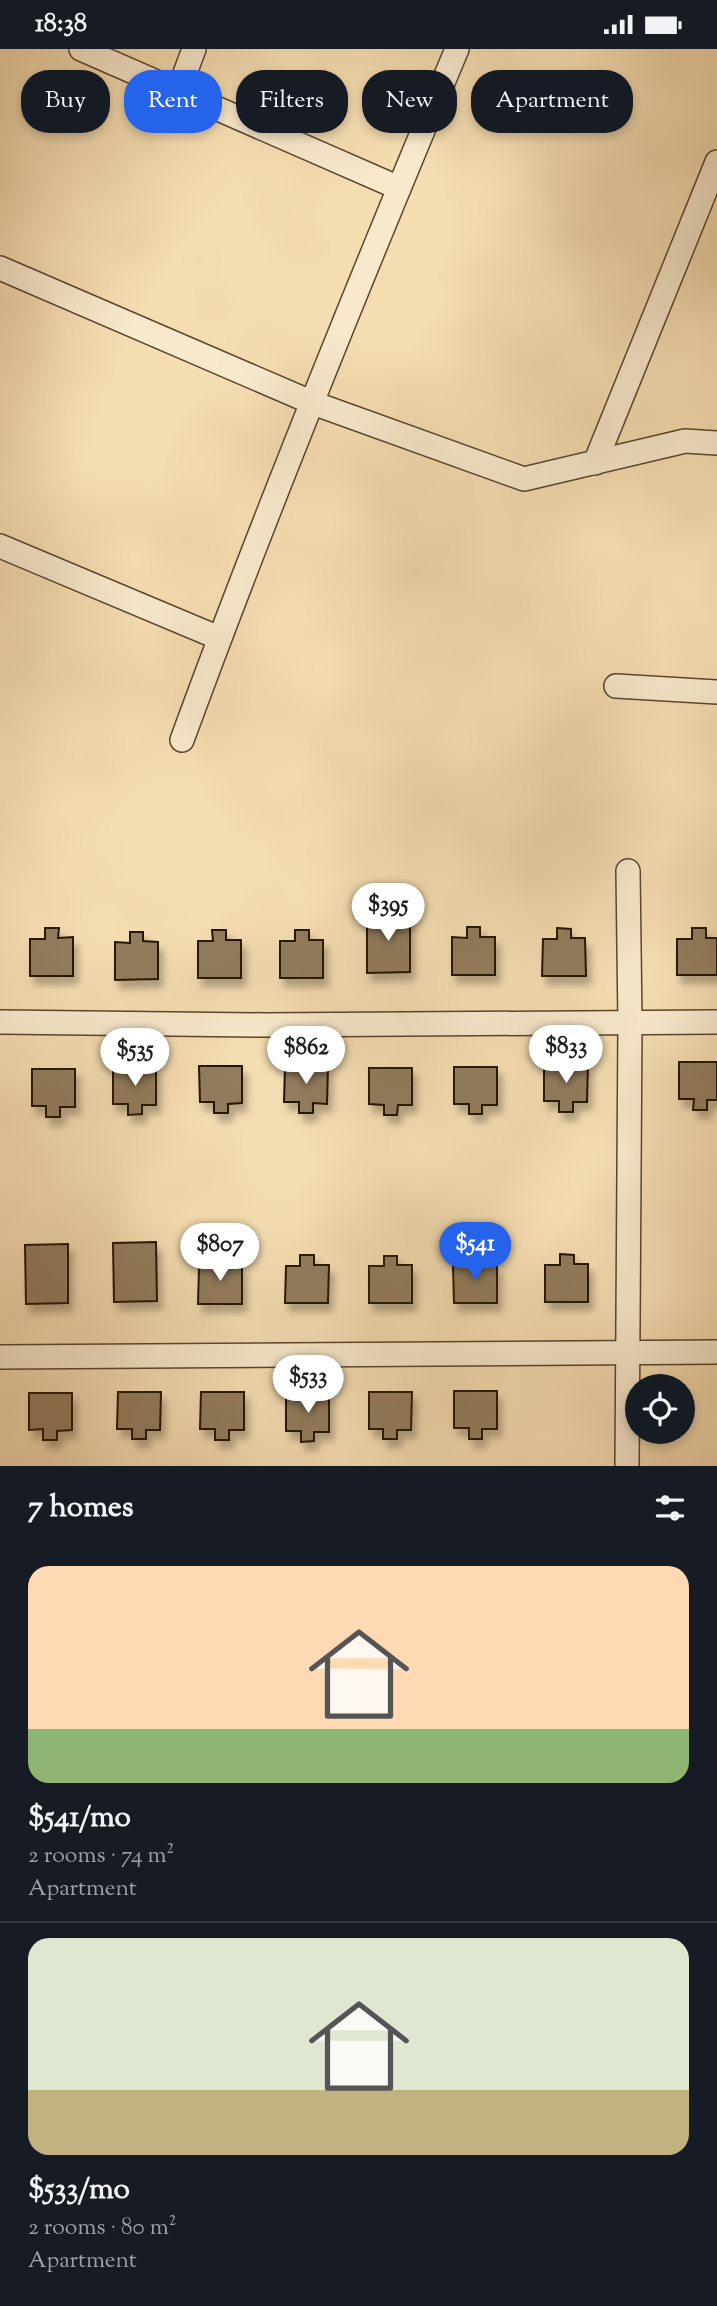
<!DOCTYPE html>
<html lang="en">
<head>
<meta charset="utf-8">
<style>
	body { margin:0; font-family:"Sorts Mill Goudy",serif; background:#20242c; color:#f1f3f6; height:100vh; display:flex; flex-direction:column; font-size:26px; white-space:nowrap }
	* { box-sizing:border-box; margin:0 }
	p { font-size:23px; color:#9ea1a6 }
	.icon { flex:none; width:38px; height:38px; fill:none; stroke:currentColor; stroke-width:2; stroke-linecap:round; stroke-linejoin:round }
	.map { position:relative; height:1417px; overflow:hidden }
	.sheet { display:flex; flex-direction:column; background:#171b24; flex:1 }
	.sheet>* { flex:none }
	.guide { position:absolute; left:21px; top:21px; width:676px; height:63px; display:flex; gap:14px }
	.controls { position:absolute; left:625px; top:1325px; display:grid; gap:14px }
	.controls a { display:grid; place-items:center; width:70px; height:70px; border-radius:50%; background:#171b24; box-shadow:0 4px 10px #0003; font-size:35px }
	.price { position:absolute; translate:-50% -60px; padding:0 16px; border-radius:24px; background:#fff; color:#222; font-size:23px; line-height:46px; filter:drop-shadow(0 2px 4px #0008) }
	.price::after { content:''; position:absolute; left:50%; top:42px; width:21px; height:16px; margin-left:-10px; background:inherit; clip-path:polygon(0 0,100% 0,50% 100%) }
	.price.on { background:#2563eb; color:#fff }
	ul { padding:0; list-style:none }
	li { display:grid; align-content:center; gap:14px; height:371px; padding:0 28px }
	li+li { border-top:2px solid #363941 }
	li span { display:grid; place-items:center; height:217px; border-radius:21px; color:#555 }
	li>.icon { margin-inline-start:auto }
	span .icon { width:126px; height:126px; fill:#fffc; stroke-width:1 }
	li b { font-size:30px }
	h2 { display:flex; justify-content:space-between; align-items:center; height:84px; padding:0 28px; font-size:30px }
	.pill { padding:0 24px; border-radius:28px; background:#171b24; box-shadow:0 4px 10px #0003; font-size:24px; line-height:63px }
	.pill.on { background:#2563eb; color:#fff }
	.status { display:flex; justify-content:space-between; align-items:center; height:49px; padding:0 35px; background:#171b24; direction:ltr }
	.status svg { height:19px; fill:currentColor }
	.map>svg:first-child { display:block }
	.building { fill:#927c5d; stroke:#271200; stroke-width:2; filter:url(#shadow) }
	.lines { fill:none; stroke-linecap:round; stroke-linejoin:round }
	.minor-casing { stroke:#5a452c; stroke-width:26 }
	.minor { stroke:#f8e9cd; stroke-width:23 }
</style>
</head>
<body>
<div class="status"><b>18:38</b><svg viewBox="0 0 49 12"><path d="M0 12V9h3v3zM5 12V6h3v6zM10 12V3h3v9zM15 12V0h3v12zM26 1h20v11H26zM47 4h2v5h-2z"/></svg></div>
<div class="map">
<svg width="717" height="1417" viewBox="0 0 717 1417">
	<defs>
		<filter id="shadow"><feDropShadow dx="4.5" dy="8" stdDeviation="3.5" flood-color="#0004"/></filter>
	</defs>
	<rect width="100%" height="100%" fill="#f5ddb2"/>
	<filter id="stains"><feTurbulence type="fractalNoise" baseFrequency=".00286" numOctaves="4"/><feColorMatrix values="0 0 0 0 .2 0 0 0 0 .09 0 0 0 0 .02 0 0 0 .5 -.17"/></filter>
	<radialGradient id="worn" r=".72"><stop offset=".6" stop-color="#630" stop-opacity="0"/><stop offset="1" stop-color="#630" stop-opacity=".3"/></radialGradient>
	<g class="building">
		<path d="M367 865H410V923L367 924Z"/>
		<path d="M467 878H480V888H495V926H452V888L467 889Z"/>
		<path d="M45 879H59L58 889 73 888V927H30V890H45Z"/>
		<path d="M557 879 571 880V889H585L586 927H542L543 890H557Z"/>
		<path d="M692 879H706V889H717V926H677V890H692Z"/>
		<path d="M212 881H226V891H241V929H198V892H213Z"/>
		<path d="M295 881H309V891H323V929H280V892H295Z"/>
		<path d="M130 883H143V892L158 893V930L115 931V893L130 894Z"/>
		<path d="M679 1013H717V1051H707V1061H693L694 1050H679Z"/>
		<path d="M588 1015 587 1053H573V1063H559V1052H544V1016Z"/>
		<path d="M199 1017H242V1054L228 1055V1064H214V1053H200Z"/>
		<path d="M285 1017H328L327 1055 313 1054V1064H299V1053H284Z"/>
		<path d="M113 1018H156V1056H142V1065L128 1066V1055H113Z"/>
		<path d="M454 1018H497V1056H482V1065H469V1055H454Z"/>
		<path d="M369 1019H412V1056H398L397 1066H384V1056L369 1055Z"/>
		<path d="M32 1020H75V1058H60V1068H46V1057H32Z"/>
		<path d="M156 1193 157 1252 114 1253 113 1194Z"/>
		<path d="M68 1195V1254L26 1255 25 1196Z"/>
		<path d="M560 1205 574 1206V1215H588V1253H545V1216H560Z"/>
		<path d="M300 1206H314V1216H329L328 1254H285L286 1217H300Z"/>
		<path d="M468 1206H482V1216H497V1254H454L453 1217H468Z"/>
		<path d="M213 1207H227V1217H242V1255H198L199 1218H213Z"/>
		<path d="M384 1207H397V1216H412V1254H369V1217H384Z"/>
		<path d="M454 1342H497V1380H482V1390H469V1379H454Z"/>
		<path d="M118 1343H161L160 1381H146V1390H132V1380H117Z"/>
		<path d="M201 1343H244V1381H229V1391H215V1380H200Z"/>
		<path d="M369 1343H412L411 1381H397V1390H383V1380H369Z"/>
		<path d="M29 1344H72V1381L57 1382V1391H43V1380L29 1381Z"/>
		<path d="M286 1345H329V1383H314V1392L301 1393V1382H286Z"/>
	</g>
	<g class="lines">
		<g class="minor-casing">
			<g id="minor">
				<path d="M81 0 399 139"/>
				<path d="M178 43 194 0"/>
				<path d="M0 219 313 354 524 430 685 392 717 394"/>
				<path d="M595 414 717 113"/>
				<path d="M0 497 219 589"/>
				<path d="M616 637 717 643"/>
				<path d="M182 691C267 459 361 229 457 0"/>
				<path d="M0 973 265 976 717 973"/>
				<path d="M0 1308 717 1303"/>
				<path d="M627 1417 630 974 628 822"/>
			</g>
		</g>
		<use href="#minor" class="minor"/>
	</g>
	<rect width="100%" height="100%" filter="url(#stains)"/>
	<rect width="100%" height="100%" fill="url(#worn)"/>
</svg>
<div class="controls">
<a><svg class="icon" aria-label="locate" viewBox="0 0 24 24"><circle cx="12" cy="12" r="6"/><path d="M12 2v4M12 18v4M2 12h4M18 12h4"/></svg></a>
</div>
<b class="price" style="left:388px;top:894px">$395</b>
<b class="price" style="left:566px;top:1036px">$833</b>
<b class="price" style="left:306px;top:1037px">$862</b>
<b class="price" style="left:135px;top:1039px">$535</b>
<b class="price on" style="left:475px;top:1233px">$541</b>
<b class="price" style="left:220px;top:1234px">$807</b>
<b class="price" style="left:308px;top:1366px">$533</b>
<div class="guide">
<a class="pill">Buy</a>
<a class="pill on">Rent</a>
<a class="pill">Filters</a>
<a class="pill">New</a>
<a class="pill">Apartment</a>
</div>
</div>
<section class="sheet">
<h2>7 homes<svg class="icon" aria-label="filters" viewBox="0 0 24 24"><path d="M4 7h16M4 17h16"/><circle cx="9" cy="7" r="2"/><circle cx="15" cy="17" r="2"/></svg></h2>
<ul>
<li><span style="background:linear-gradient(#ffd9b3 75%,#8fb573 0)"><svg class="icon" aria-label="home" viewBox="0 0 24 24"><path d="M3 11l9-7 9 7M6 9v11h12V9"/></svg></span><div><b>$541/mo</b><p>2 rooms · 74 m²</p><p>Apartment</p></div></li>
<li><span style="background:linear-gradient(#dfe7d0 70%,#c2b280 0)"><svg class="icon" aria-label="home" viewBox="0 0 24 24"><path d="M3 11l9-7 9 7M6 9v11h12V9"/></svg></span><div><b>$533/mo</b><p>2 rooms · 80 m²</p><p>Apartment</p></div></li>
</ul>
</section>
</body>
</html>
